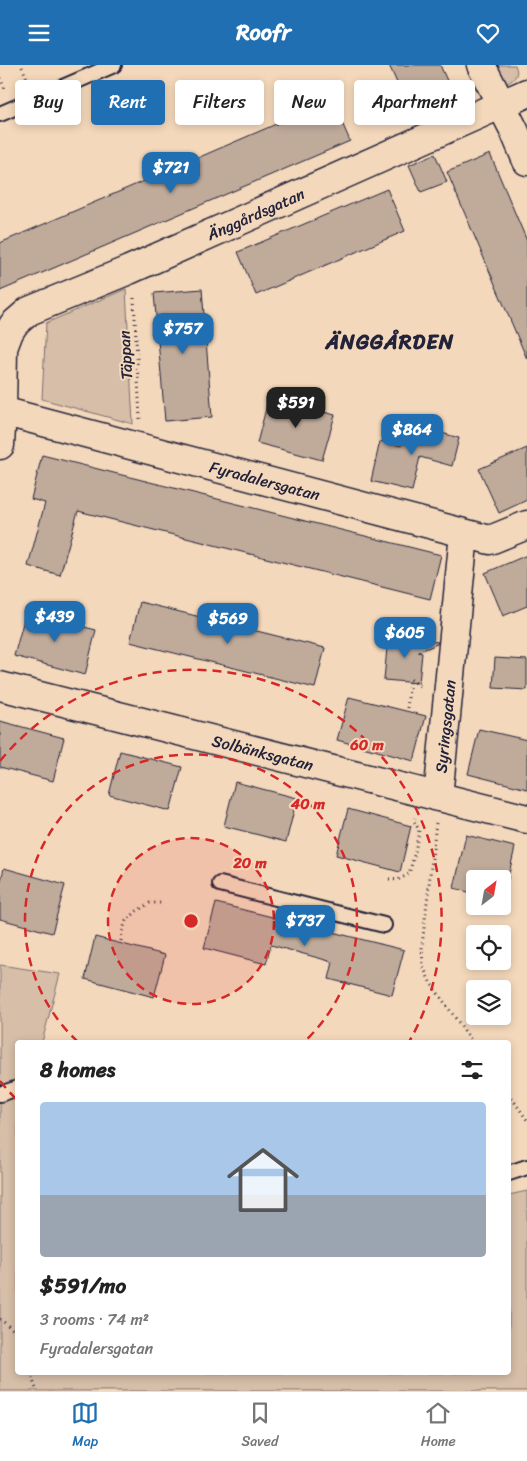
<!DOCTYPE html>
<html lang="en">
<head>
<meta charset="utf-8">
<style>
	body { margin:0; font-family:Sriracha,sans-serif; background:#f6f6f6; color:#222; height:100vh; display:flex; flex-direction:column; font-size:19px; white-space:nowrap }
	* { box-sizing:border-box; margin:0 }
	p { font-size:16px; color:#767676 }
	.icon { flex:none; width:28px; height:28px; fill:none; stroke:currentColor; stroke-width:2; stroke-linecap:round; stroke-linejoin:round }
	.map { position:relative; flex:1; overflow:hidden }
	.sheet { position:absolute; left:15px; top:975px; width:496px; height:335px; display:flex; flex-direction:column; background:#fff; border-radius:5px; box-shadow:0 2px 8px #0003 }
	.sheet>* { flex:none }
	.hud { position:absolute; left:15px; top:15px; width:498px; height:45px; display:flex; gap:10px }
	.needle { width:32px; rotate:31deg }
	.fabs { position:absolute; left:466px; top:805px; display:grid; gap:10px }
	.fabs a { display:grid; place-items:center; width:45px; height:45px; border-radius:5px; background:#fff; box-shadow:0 2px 8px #0003; font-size:25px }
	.price { position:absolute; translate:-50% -42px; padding:0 11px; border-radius:10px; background:#1f6fb2; color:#fff; font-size:16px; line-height:32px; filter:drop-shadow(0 1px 2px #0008) }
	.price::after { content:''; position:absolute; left:50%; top:30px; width:15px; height:11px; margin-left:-8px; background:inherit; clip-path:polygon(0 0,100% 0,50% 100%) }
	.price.on { background:#222; color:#fff }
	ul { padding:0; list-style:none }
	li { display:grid; align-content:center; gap:10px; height:265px; padding:0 25px }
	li+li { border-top:1px solid #e0e0e0 }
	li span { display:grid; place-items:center; height:155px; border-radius:5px; color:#555 }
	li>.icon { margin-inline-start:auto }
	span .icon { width:90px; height:90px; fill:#fffc; stroke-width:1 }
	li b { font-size:21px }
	h2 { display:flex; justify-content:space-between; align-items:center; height:60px; padding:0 25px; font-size:21px }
	.pill { padding:0 18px; border-radius:5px; background:#fff; box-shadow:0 2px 8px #0003; font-size:18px; line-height:45px }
	.pill.on { background:#1f6fb2; color:#fff }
	header { display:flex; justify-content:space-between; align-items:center; height:65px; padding:0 25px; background:#1f6fb2; color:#fff; font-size:22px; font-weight:800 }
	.tabs { display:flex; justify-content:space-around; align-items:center; height:70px; border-top:1px solid #e0e0e0; background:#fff; font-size:14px; color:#767676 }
	.tabs a { display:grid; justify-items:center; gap:2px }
	.tabs .on { color:#1f6fb2 }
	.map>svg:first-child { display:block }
	.green { fill:#d6bea8; stroke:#7c7072 }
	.building { fill:#c0ab9b; stroke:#22223b }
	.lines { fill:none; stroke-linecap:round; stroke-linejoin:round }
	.lane-casing { stroke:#22223b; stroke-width:18 }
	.street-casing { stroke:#22223b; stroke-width:31 }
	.path { stroke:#22223b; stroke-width:3; stroke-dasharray:1 4; stroke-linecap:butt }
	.lane { stroke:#f4d8bb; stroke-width:14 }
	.street { stroke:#f4d8bb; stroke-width:28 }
	.ring { fill:none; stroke:#d62828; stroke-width:2.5; stroke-dasharray:9 6 }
	.labels { text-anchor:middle; stroke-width:4; stroke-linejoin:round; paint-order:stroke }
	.street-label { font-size:16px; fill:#22223b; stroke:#f4d8bb }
	.district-label { font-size:21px; font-weight:bold; letter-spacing:1px; fill:#22223b; stroke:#f4d8bb }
	.centre { fill:#d62828; stroke:#f4d8bb; stroke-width:2.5 }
	.ring-label { font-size:15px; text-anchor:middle; font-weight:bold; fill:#d62828; stroke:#f4d8bb; stroke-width:4; stroke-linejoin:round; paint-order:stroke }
</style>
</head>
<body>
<header><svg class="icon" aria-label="menu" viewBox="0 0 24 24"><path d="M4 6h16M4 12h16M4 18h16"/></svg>Roofr<svg class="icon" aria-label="heart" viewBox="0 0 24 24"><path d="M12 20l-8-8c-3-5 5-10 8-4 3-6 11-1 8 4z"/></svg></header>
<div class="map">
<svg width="527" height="1326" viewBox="0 0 527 1326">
	<rect width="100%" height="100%" fill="#f4d8bb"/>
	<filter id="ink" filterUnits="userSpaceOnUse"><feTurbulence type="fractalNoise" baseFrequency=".02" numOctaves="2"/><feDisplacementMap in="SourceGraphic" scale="10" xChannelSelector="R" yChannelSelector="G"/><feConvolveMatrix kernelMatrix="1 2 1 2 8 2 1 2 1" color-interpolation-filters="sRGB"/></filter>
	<g filter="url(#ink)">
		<g class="green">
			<path d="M493 0H515C519 9 516 13 508 18L503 17Z"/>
			<path d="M126 224 133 359 42 334 46 258Z"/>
			<path d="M0 900 60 909 42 977 18 978V1308H509V1130L527 1126V1326H0Z"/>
		</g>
		<g class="building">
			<path d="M389 0H440L453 29 410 47Z"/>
			<path d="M332 35 350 76 0 226V178Z"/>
			<path d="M435 89 447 117 421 127 409 100Z"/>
			<path d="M490 89 527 176V294L447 107Z"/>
			<path d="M387 124 405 166 256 230 238 187Z"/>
			<path d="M202 224 212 352 165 356 154 228Z"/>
			<path d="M269 332 335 350 322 395 257 378Z"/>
			<path d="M407 358 459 373 452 401 420 392 412 426 371 416 380 376 401 381Z"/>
			<path d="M527 383V435L499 448 479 404Z"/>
			<path d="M42 390 441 490 430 534 78 446 60 510 28 501 45 438 31 434Z"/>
			<path d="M527 490V541L503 551 485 508Z"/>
			<path d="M140 537 325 583 315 623 130 577Z"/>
			<path d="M26 547 96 565 85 610 14 591Z"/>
			<path d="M388 572 438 577 437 579 418 587 422 588 419 618 384 615Z"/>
			<path d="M495 593 527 595V625L493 623Z"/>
			<path d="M349 632 426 651 414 696 337 675Z"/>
			<path d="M0 656 64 673 53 716 0 702Z"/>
			<path d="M479 664 527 675V724L468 709Z"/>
			<path d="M120 686 182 702 170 746 109 730Z"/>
			<path d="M235 717 297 733 286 777 224 761Z"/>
			<path d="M348 744 411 761 400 807 336 790Z"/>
			<path d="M466 770 515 782 503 836 502 814H475V829L454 823Z"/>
			<path d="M4 803 65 820 52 868 0 854V820Z"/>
			<path d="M216 838 404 885 392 930 329 914 333 897 271 880 266 899 204 883Z"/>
			<path d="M95 872 165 890 154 932 85 914Z"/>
		</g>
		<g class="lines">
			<g class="lane-casing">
				<g id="lane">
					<path d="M0 49 114 0"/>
					<path d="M220 819 384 860"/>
					<path d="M0 1029 18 1023"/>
					<path d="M509 1108 527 1102"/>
				</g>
			</g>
			<g class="street-casing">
				<g id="street">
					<path d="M481 0 514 65 527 96"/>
					<path id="s1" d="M2 346 490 475 527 460"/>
					<path id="s2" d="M0 380 2 346 3 283 9 267 14 259 29 246 129 205 527 28"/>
					<path id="s3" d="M0 621 527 754"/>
					<path id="s4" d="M438 732 464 469"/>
				</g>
			</g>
			<g class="path">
				<path d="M22 2 28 16"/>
				<path d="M0 13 5 24"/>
				<path d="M134 233 140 354"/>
				<path d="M407 643 410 614 420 621"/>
				<path d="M436 758 422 881 423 901 430 917 473 978"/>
				<path d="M389 814 398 815 409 809 415 787 419 765 414 756 415 753"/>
				<path d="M121 876 122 867 126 856 137 846 150 838H162"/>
				<path d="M509 1029 527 1055"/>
				<path d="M0 1254 16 1267 18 1272"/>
				<path d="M30 1308 37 1326"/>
			</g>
			<use href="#lane" class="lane"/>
			<use href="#street" class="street"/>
		</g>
	</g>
	<circle cx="191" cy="856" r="83" fill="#d62828" fill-opacity=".12"/>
	<g class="ring">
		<circle cx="191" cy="856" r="83"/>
		<path d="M78 977A166 166 0 1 1 304 977"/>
		<path d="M16 1034A249 249 0 0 1 0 1016M0 696A249 249 0 0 1 409 977"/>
	</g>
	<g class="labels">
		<g class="street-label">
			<text dy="6" stroke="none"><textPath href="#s2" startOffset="390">Änggårdsgatan</textPath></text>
			<text transform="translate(125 290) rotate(-93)" y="6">Täppan</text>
			<text dy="6" stroke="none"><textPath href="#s1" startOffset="272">Fyradalersgatan</textPath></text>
			<text dy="6" stroke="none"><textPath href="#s4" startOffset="71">Syringsgatan</textPath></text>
			<text dy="6" stroke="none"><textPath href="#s3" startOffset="271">Solbänksgatan</textPath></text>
		</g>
		<g class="district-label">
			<text x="390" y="284">ÄNGGÅRDEN</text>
		</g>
	</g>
	<circle cx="191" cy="856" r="8" class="centre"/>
	<g class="ring-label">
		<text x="367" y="685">60 m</text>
		<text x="308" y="744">40 m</text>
		<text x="250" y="803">20 m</text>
	</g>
</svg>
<div class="fabs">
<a><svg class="needle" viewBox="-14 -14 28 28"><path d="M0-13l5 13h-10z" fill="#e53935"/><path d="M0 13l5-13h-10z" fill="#767676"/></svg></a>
<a><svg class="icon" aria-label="locate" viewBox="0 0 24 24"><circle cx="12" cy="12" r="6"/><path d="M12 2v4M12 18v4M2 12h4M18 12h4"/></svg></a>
<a><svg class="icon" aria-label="layers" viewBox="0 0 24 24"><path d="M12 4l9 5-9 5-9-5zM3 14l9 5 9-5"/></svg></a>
</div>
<b class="price" style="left:171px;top:129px">$721</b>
<b class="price" style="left:183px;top:290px">$757</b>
<b class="price on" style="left:296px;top:364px">$591</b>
<b class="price" style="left:412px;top:391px">$864</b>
<b class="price" style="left:55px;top:578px">$439</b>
<b class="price" style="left:228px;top:580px">$569</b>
<b class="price" style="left:405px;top:594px">$605</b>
<b class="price" style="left:305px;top:882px">$737</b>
<div class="hud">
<a class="pill">Buy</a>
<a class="pill on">Rent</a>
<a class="pill">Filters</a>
<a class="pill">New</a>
<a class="pill">Apartment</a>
</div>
<section class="sheet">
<h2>8 homes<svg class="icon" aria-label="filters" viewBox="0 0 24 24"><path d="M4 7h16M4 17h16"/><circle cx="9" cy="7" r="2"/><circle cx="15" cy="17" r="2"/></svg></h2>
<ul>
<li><span style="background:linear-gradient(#a9c7e8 60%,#9aa5b1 0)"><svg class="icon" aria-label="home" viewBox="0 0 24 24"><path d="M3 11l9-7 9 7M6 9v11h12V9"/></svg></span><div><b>$591/mo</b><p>3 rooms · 74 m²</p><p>Fyradalersgatan</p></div></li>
</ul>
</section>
</div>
<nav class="tabs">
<a class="on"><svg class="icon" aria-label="map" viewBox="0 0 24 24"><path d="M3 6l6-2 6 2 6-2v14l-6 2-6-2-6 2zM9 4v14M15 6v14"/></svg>Map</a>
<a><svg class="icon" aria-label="saved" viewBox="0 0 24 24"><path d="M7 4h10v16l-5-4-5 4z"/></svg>Saved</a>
<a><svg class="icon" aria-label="home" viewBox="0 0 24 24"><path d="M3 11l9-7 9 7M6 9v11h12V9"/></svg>Home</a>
</nav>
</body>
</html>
